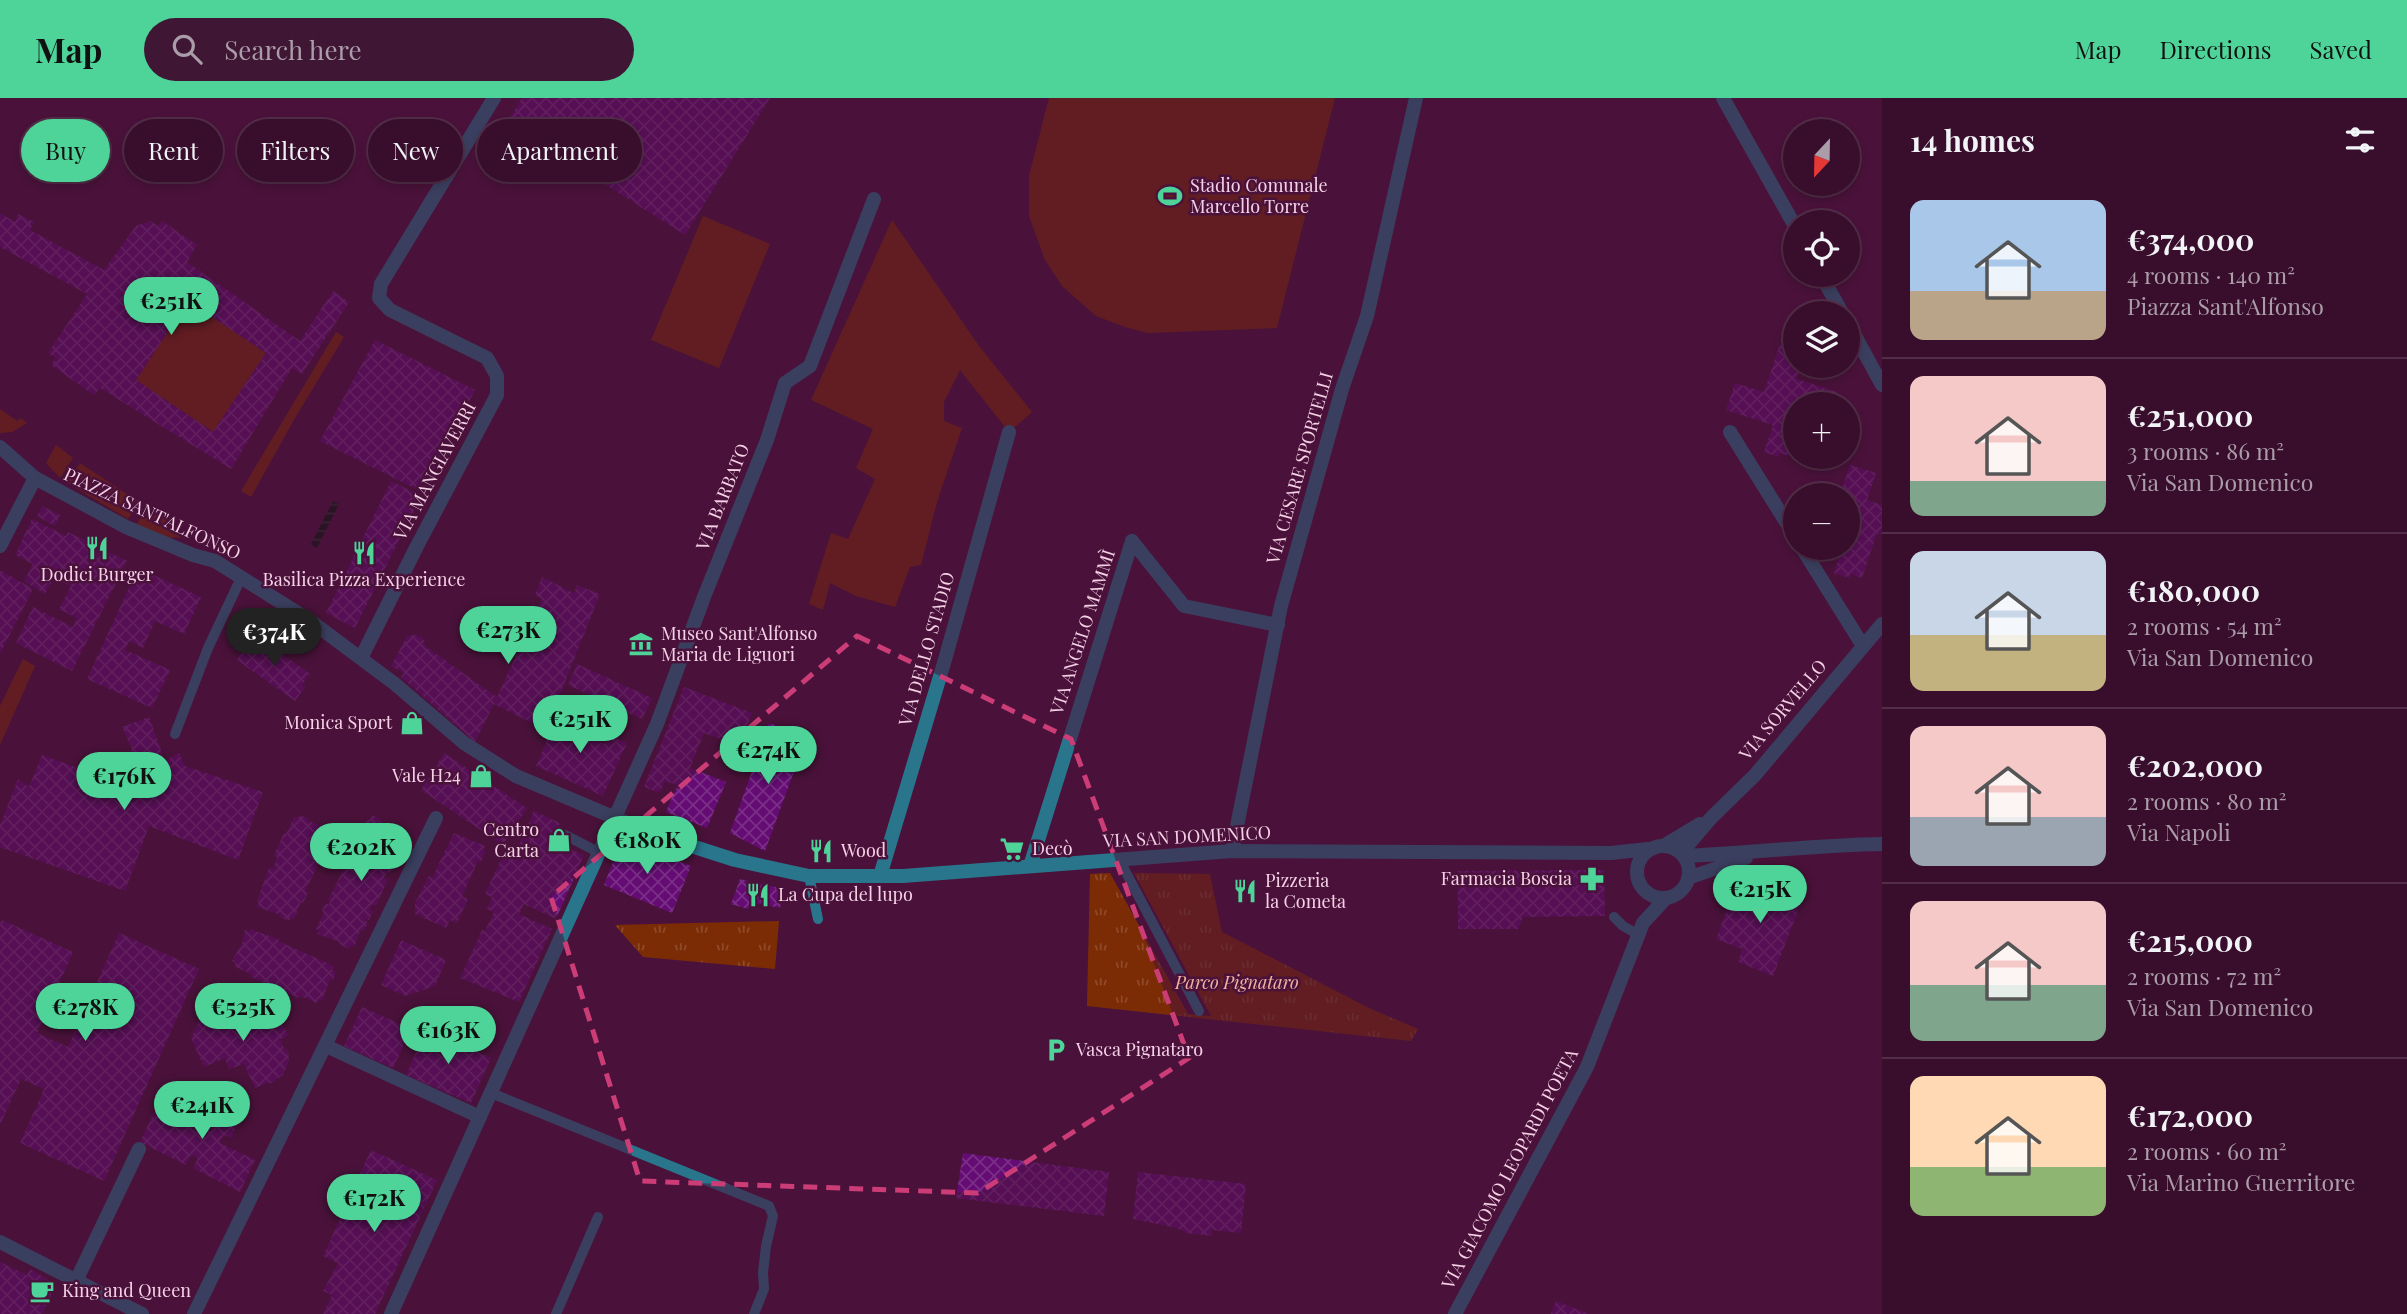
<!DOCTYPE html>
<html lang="en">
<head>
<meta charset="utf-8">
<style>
	body { margin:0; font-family:"Playfair Display",serif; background:#3f1734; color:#f1f3f6; height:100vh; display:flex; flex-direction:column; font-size:26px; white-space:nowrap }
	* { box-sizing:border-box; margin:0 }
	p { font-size:23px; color:#ab9ca9 }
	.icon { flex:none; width:38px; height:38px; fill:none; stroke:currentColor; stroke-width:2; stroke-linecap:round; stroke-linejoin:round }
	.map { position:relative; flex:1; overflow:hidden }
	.panel { display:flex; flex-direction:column; background:#380e2c; width:525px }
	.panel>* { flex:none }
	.top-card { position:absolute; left:21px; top:21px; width:665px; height:63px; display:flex; gap:14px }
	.needle { width:46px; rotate:202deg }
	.buttons { position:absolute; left:1783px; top:21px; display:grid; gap:14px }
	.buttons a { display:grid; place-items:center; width:77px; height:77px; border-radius:50%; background:#380e2c; box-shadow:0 4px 10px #0003,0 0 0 2px #522e48; font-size:35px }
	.price { position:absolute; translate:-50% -60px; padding:0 16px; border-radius:24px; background:#4ed399; color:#111; font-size:23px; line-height:46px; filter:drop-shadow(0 2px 4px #0008) }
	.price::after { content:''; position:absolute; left:50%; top:42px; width:21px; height:16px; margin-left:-10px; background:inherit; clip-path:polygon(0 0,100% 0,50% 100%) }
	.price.selected { background:#222; color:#fff }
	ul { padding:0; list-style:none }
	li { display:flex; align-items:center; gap:21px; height:175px; padding:0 28px }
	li+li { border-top:2px solid #522e48 }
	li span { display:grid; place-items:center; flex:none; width:196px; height:140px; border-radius:14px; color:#555 }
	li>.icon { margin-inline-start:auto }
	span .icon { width:84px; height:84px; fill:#fffc; stroke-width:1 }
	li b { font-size:30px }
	h2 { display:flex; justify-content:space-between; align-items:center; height:84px; padding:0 28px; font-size:30px }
	.chip { padding:0 24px; border-radius:32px; background:#380e2c; box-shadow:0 4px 10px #0003,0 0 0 2px #522e48; font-size:24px; line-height:63px }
	.chip.selected { background:#4ed399; color:#111 }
	header { display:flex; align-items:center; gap:42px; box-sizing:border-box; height:98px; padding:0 35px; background:#4ed399; color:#111 }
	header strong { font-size:33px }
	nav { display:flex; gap:38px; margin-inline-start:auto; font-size:24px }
	.search { width:490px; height:63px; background:#3f1734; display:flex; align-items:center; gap:18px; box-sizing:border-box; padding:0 24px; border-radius:38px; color:#ab9ca9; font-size:26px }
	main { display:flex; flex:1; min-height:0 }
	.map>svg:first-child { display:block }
	.green { fill:#7c2c05 }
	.park { fill:url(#park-tufts) }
	.water { fill:url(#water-rules) }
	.building { fill:url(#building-cross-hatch); fill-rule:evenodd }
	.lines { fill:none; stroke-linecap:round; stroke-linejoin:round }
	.service { stroke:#28758c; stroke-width:10 }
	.minor { stroke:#28758c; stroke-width:14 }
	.tertiary { stroke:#28758c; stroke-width:14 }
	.marked { fill:none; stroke:#cc3d77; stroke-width:5; stroke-dasharray:14 9; stroke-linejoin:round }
	.labels { text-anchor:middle; stroke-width:5; stroke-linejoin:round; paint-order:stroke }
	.poi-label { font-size:18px; fill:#f5d1e6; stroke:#4a123a; text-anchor:start }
	.street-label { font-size:18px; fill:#f5d1e6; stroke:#4a123a }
	.park-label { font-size:18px; font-style:italic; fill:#f0b39d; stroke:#4a123a }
</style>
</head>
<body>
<header>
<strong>Map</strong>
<div class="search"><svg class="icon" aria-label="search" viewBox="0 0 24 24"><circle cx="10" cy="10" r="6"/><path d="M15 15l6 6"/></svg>Search here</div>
<nav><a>Map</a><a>Directions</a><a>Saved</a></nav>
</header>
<main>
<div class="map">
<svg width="1882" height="1216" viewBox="0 0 1882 1216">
	<defs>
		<pattern id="park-tufts" width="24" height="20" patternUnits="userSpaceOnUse" patternTransform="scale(1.75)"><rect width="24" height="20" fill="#7c2c05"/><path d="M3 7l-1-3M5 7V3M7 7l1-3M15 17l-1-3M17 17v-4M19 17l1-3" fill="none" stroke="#8f4a29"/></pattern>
		<pattern id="water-rules" width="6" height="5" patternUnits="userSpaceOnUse" patternTransform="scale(1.75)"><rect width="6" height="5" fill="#03160c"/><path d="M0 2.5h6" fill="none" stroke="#28372f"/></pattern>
		<pattern id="building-cross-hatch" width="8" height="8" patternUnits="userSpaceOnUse" patternTransform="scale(1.75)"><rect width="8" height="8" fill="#640c73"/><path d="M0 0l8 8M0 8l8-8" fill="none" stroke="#7b2e87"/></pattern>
	</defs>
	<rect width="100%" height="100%" fill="#4a123a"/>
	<g class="green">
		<path d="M1049 0H1335L1277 230 1148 235 1125 229 1096 218 1062 188 1045 162 1029 118V78Z"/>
		<path d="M703 118 770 146 719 270 651 242Z"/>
		<path d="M892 122 979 248 1032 314 1009 334 960 272 944 304V323L962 330 937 404 921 467 910 469 895 509 856 498 830 485 823 512 809 506 831 435 848 441 875 381 856 370 873 331 811 302Z"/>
		<path d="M188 203 266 255 213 334 136 282Z"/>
		<path d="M336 234 344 239 295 320 251 399 241 393Z"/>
		<path d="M0 311 17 323 21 320 27 325 12 334 0 335Z"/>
		<path d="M56 347 73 360 60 380 46 365Z"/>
		<path d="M80 365 139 404 128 421 67 385Z"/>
		<path d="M147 409 192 439 165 440 137 426Z"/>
		<path d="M23 561 35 568 0 647V608Z"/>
	</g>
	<g class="park">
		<path d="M1110 775 1188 916 1211 918 1134 775 1210 776 1222 834 1369 910 1418 931 1411 943 1087 908 1090 776Z"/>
		<path d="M779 823 775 871 643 859 615 827Z"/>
	</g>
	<path class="water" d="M333 403 339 406 317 450 311 446Z"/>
	<g class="building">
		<path d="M522 0H770L685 137 507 24Z"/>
		<path d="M0 115 15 124 18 116 34 124 30 132 104 172 136 128 150 123 158 128 162 123 197 147 187 164 300 243 333 193 349 204 302 276 292 270 231 371 100 290 94 297 51 267 56 260 48 255 87 196 0 149ZM188 203 266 255 213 334 136 282Z"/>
		<path d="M375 242 475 292 422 394 320 343Z"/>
		<path d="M1780 246 1796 251V268H1801L1797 281 1837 294 1833 306H1796V349L1792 359 1780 355 1779 359 1764 354 1773 327 1726 312 1735 285 1764 294Z"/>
		<path d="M1850 367 1876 375 1867 402 1882 407V437L1877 435 1862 480 1850 476 1849 480 1834 475 1842 450H1848V397H1840Z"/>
		<path d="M391 383 421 398 355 530 326 515Z"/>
		<path d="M42 408 60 417 55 428 37 418Z"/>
		<path d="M32 421 66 438 68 434 127 463 72 573 16 545 33 509 73 529 77 520 59 511 71 488 54 480 45 496 24 483 33 466 15 457Z"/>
		<path d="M138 470 201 499 184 536 155 523 143 550 129 543 125 552 170 572 152 610 87 581Z"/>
		<path d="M0 472 33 491 0 556Z"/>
		<path d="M542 479 574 495 577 487 600 496 546 632 494 606 475 644 401 579 404 575 391 568 407 538 416 537 423 540 425 548 497 599 542 501 535 497Z"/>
		<path d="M255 537 310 576 302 587 305 589 295 603 237 562Z"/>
		<path d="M577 566 652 600 642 621 568 587Z"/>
		<path d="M684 589 752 615 739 648 704 635 690 670 726 684 707 730 666 714 677 687 665 683 660 695 644 689Z"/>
		<path d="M561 610 582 619 576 634 604 646 608 637 627 645 603 698 536 668Z"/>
		<path d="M149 619 165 663 179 655 185 668 263 694 238 762 149 728 125 793 0 749V727L18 681 29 689 42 657 118 684 132 651 122 629Z"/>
		<path d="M769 625 807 638 765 753 730 735Z"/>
		<path d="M444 655 527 710 503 747 421 692Z"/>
		<path d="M534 713 560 725 552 743 584 757 556 821 524 806 519 816 552 831 519 904 460 880 482 832 485 833 494 814 487 811 492 799 485 796 505 753 514 758Z"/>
		<path d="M300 717 309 721 308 723 330 731 328 735 332 737 322 766 319 765 305 793 308 795 303 805 301 804 294 821 291 820 289 823 280 819 281 817 257 809 259 804 257 803 269 770 273 771 274 769 277 759 274 757 284 735 286 736 294 719 298 720Z"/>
		<path d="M372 717 382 722 381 725 403 732 401 737 404 738 396 754 399 755 395 764 392 763 394 766 390 775 387 774 384 779 388 781 376 808 372 806 370 812 373 813 369 822 366 821 365 823 368 824 364 833 361 831 354 849 351 847 349 851 339 846 340 844 317 836 319 832 316 831 324 814 322 813 325 805 329 807 330 803 328 802 345 769 343 768 352 748 354 749 355 747 353 745 357 737 359 738 367 721 370 722Z"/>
		<path d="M454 735 485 748 483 752 486 753 481 764 478 763 462 798 468 801 457 825 450 822 446 830 415 816V805L429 778 432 780Z"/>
		<path d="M622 741 691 768 672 815 604 787Z"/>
		<path d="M1604 772 1605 818 1523 819 1518 831H1458V773Z"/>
		<path d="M740 781 783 791 780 810 751 804 748 811 731 806Z"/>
		<path d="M1767 784 1804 797 1773 878 1738 864 1742 851 1716 841 1735 790 1762 799Z"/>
		<path d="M2 822 73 854 37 935 68 949 119 835 199 871 104 1083 20 1045 44 991 21 981 0 1027V826Z"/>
		<path d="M250 831 279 841 278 843 334 868 332 872 336 873 333 882 330 881 322 903 319 902 317 905 300 898 299 900 277 891 278 888 273 886 271 888 249 878 251 876 234 868 236 865 232 863 243 843 245 832 249 834Z"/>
		<path d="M401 842 446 862 435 888 405 898 381 887Z"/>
		<path d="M223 908 226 923 233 919 232 916 250 910 277 920 289 937 281 941 284 951 288 952 289 962 283 977 270 986 269 984 255 990 244 966 229 971 225 960 204 969 191 940 202 916Z"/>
		<path d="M362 909 411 931 393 970 344 948Z"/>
		<path d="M426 932 491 960 471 1005 406 977Z"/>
		<path d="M195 995 242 1018 231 1040 224 1037 220 1045 255 1062 240 1094 193 1070 198 1060 191 1057 186 1067 140 1044 155 1012 188 1028 193 1020 185 1016Z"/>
		<path d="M371 1052 437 1082 375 1216H323L332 1197 323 1193 338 1165 323 1158Z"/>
		<path d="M963 1055 1109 1074 1104 1118 956 1100Z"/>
		<path d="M1138 1074 1246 1086 1241 1135 1212 1132V1138L1186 1135 1177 1130 1133 1121Z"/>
		<path d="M0 1164 27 1177 30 1171 53 1185 51 1189 54 1190 42 1216H0Z"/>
		<path d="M1556 1203 1589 1216H1551Z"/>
	</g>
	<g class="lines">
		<g class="service">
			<path d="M175 636 208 550 241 480"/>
			<path d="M565 737 598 754"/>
			<path d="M1120 763 1199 913"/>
			<path d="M809 778 818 821"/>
			<path d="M1614 819 1623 828 1639 837"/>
			<path d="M491 995 769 1108 773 1118 766 1148 763 1175 764 1191 754 1216"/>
			<path d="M556 1216 598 1119"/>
		</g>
		<g class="minor">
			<path d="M1730 334 1796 440"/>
			<path d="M1132 443 1184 508 1278 527"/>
			<path d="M0 448 35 380"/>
			<path d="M1802 450 1863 548"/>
			<path d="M361 560 417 448 497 297V278L487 260 390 212 379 200 381 186 494 0"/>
			<path d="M1232 753 1281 508 1342 291 1367 218 1416 0"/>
			<path d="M1030 768 1132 443"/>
			<path d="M880 778 944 565 1009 334"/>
			<path d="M326 948 480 1019"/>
			<path d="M0 1144 142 1216"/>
			<path d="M76 1183 139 1051"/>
			<path d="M194 1216 436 720"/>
			<path d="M391 1216 657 626 704 499 767 342 785 285 810 268 874 101"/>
		</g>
		<g class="tertiary">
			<path d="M1723 0 1796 130"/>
			<path d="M1821 177 1842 215"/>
			<path d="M1848 225 1882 287"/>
			<path d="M0 349 35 380 126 429 193 457 215 463 312 524 395 586 464 645 516 678 651 735 735 762 809 778H903L1232 753 1611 755 1648 751"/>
			<path d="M1665 747 1700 726"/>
			<circle cx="1663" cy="774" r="26"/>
			<path d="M1681 755 1711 720 1755 677 1882 526"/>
			<path d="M1684 758C1750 755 1816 747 1882 746"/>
			<path d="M1688 780 1746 760"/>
			<path d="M1455 1216 1587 969 1643 825 1666 800"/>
		</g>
	</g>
	<path d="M0 0H1882V1216H0ZM857 538 1071 641 1189 960 978 1095 640 1083 551 799Z" fill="#4a123a" fill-opacity=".55" fill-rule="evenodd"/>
	<path class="marked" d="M857 538 1071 641 1189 960 978 1095 640 1083 551 799Z"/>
	<defs>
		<g id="stadium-bare" transform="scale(1.89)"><path d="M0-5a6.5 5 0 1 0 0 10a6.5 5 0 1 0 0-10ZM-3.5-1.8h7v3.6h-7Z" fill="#4ed399" stroke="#4a123a" stroke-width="2.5" paint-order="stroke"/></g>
		<g id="restaurant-bare" transform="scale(1.89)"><path d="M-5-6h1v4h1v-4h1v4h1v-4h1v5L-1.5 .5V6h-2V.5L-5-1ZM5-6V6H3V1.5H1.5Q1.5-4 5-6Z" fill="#4ed399" stroke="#4a123a" stroke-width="2.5" paint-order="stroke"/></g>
		<g id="museum-bare" transform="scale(1.89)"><path d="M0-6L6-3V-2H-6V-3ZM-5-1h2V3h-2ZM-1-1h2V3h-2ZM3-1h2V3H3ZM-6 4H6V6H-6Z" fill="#4ed399" stroke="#4a123a" stroke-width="2.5" paint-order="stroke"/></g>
		<g id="shop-bare" transform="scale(1.89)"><path d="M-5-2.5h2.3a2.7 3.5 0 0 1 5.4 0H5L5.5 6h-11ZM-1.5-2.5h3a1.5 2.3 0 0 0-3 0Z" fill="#4ed399" stroke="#4a123a" stroke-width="2.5" paint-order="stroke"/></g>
		<g id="supermarket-bare" transform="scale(1.89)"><path d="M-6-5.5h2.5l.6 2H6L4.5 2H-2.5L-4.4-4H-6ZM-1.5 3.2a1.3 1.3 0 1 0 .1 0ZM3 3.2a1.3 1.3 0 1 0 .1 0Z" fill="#4ed399" stroke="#4a123a" stroke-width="2.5" paint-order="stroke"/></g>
		<g id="pharmacy-bare" transform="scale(1.89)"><path d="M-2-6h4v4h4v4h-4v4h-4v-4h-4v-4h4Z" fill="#4ed399" stroke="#4a123a" stroke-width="2.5" paint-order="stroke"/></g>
		<g id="parking-bare" transform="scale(1.89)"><path d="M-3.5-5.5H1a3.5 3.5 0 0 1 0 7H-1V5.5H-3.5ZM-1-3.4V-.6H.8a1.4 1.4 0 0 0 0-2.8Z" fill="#4ed399" stroke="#4a123a" stroke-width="2.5" paint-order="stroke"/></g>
		<g id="cafe-bare" transform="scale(1.89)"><path d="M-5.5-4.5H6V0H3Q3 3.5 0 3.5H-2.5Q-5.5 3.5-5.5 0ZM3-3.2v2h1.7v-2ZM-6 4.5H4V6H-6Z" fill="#4ed399" stroke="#4a123a" stroke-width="2.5" paint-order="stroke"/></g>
	</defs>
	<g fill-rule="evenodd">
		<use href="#stadium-bare" x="1170" y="98"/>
		<use href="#restaurant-bare" x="97" y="450"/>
		<use href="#restaurant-bare" x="364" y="455"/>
		<use href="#museum-bare" x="641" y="546"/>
		<use href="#shop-bare" x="412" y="625"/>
		<use href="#shop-bare" x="481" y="678"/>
		<use href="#shop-bare" x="559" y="742"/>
		<use href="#supermarket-bare" x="1012" y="751"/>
		<use href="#restaurant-bare" x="821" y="753"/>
		<use href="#pharmacy-bare" x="1592" y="781"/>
		<use href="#restaurant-bare" x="1245" y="793"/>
		<use href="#restaurant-bare" x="758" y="797"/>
		<use href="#parking-bare" x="1056" y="952"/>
		<use href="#cafe-bare" x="42" y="1193"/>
	</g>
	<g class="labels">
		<g class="poi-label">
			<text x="1190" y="94">Stadio Comunale<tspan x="1190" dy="21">Marcello Torre</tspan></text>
			<text x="97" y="483" text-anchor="middle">Dodici Burger</text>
			<text x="364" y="488" text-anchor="middle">Basilica Pizza Experience</text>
			<text x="661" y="542">Museo Sant'Alfonso<tspan x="661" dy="21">Maria de Liguori</tspan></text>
			<text x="392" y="631" text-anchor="end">Monica Sport</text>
			<text x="461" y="684" text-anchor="end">Vale H24</text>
			<text x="539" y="738" text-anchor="end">Centro<tspan x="539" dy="21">Carta</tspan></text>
			<text x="1032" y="757">Decò</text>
			<text x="841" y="759">Wood</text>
			<text x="1572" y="787" text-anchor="end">Farmacia Boscia</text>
			<text x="1265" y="789">Pizzeria<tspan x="1265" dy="21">la Cometa</tspan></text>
			<text x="778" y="803">La Cupa del lupo</text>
			<text x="1076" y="958">Vasca Pignataro</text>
			<text x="62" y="1199">King and Queen</text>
		</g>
		<g class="street-label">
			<text transform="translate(1300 370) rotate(-74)" y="6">VIA CESARE SPORTELLI</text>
			<text transform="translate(435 373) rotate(-62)" y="6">VIA MANGIAVERRI</text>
			<text transform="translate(723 399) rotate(-68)" y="6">VIA BARBATO</text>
			<text transform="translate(152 416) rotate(25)" y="6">PIAZZA SANT'ALFONSO</text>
			<text transform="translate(1083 534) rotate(-72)" y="6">VIA ANGELO MAMMÌ</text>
			<text transform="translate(927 551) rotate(-74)" y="6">VIA DELLO STADIO</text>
			<text transform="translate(1783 612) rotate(-50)" y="6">VIA SORVELLO</text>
			<text transform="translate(1187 739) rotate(-3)" y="6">VIA SAN DOMENICO</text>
			<text transform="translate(1510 1071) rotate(-62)" y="6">VIA GIACOMO LEOPARDI POETA</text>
		</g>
		<g class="park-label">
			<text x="1237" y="891">Parco Pignataro</text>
		</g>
	</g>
</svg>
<div class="buttons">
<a><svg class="needle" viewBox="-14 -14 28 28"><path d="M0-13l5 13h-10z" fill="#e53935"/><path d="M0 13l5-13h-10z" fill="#ab9ca9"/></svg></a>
<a><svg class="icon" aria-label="locate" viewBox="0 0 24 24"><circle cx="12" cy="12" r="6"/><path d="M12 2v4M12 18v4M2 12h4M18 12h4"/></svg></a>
<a><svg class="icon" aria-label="layers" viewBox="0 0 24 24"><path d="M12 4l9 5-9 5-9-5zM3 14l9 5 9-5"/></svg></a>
<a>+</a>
<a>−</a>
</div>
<b class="price" style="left:171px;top:239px">€251K</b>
<b class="price" style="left:508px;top:568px">€273K</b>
<b class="price selected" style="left:274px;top:570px">€374K</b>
<b class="price" style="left:580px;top:657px">€251K</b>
<b class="price" style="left:768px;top:688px">€274K</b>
<b class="price" style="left:124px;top:714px">€176K</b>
<b class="price" style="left:647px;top:778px">€180K</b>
<b class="price" style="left:361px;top:785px">€202K</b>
<b class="price" style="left:1760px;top:827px">€215K</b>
<b class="price" style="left:85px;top:945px">€278K</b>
<b class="price" style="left:243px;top:945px">€525K</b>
<b class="price" style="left:448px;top:968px">€163K</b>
<b class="price" style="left:202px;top:1043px">€241K</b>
<b class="price" style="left:374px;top:1136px">€172K</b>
<div class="top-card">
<a class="chip selected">Buy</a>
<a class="chip">Rent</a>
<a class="chip">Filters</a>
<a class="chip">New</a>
<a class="chip">Apartment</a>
</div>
</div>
<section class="panel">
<h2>14 homes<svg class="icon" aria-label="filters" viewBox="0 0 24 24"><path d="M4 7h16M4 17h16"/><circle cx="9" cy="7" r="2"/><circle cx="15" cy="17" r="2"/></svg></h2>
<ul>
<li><span style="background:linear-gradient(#a9c7e8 65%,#b9a48a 0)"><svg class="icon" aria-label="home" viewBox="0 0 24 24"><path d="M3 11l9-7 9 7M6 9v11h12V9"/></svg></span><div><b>€374,000</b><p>4 rooms · 140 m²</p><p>Piazza Sant'Alfonso</p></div></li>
<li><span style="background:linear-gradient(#f6c9c9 75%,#7fa58c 0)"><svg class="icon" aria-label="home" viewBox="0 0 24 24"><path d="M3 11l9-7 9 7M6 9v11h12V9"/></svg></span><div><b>€251,000</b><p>3 rooms · 86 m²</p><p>Via San Domenico</p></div></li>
<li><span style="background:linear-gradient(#c9d6e8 60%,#c2b280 0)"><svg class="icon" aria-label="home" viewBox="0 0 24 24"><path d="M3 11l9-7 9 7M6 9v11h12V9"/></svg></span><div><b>€180,000</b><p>2 rooms · 54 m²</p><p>Via San Domenico</p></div></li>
<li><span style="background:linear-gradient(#f6c9c9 65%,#9aa5b1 0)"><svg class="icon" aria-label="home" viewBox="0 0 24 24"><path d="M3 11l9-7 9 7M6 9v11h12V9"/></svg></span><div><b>€202,000</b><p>2 rooms · 80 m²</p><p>Via Napoli</p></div></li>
<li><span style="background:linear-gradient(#f6c9c9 60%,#7fa58c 0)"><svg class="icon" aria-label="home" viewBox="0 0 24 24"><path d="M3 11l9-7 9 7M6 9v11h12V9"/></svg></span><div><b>€215,000</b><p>2 rooms · 72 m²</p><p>Via San Domenico</p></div></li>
<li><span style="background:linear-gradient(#ffd9b3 65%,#8fb573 0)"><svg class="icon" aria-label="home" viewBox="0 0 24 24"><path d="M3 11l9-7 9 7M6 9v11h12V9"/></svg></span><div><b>€172,000</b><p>2 rooms · 60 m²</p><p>Via Marino Guerritore</p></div></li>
</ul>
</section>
</main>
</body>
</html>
